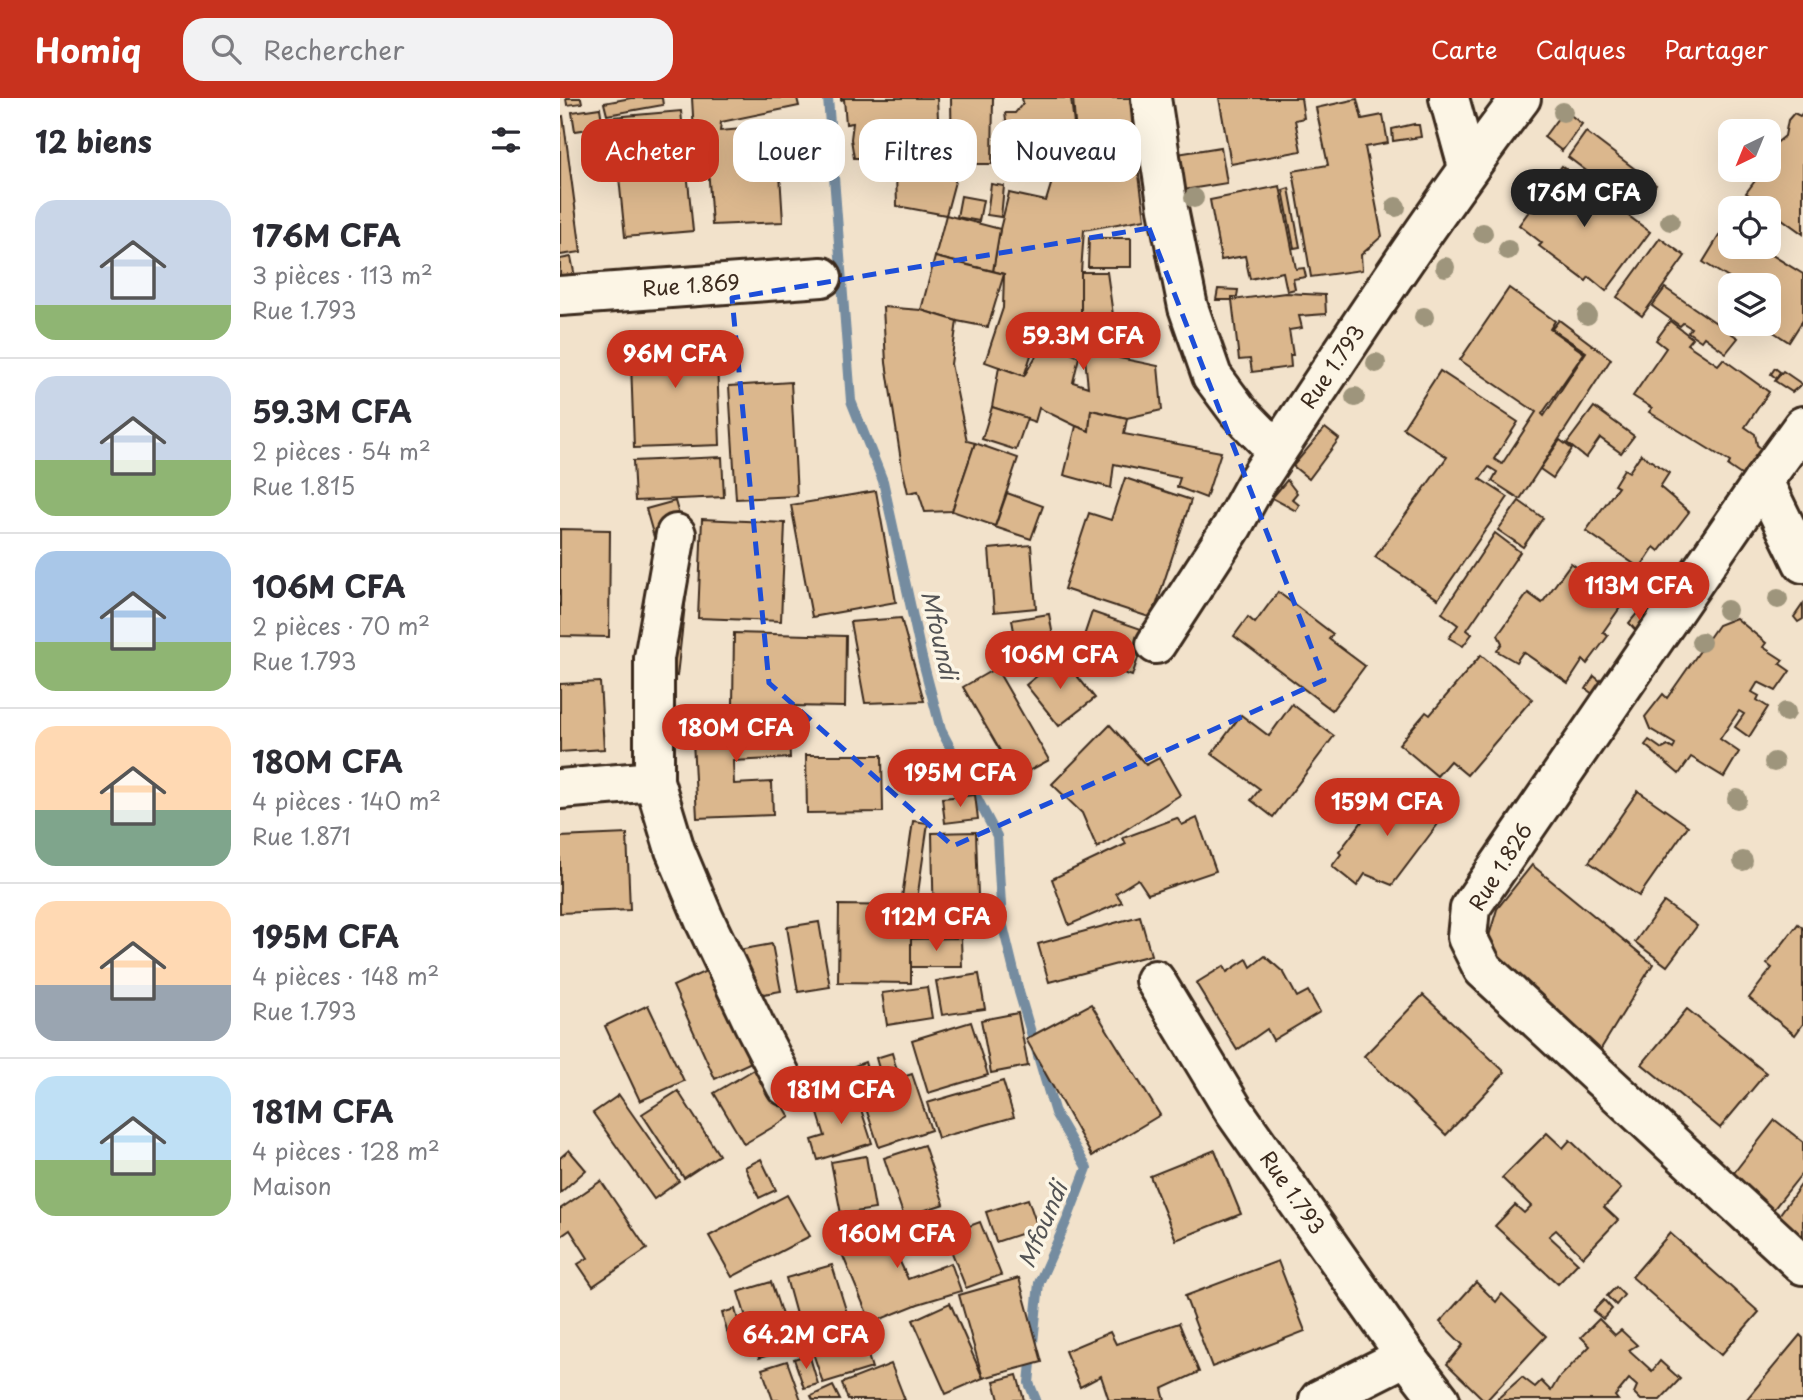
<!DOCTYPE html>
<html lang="fr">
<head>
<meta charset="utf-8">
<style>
	body { margin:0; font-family:"Playpen Sans",sans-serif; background:#f2f2f3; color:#2b2b33; height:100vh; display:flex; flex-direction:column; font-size:26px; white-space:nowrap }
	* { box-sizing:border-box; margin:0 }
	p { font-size:23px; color:#7c7c81 }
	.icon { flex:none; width:38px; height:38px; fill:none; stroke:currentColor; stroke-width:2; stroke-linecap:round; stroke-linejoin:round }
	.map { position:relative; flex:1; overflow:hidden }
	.details { display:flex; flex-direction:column; background:#fff; width:560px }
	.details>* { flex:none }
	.top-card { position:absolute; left:21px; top:21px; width:665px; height:63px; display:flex; gap:14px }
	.needle { width:46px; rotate:223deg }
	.tools { position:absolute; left:1158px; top:21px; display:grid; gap:14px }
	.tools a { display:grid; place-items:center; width:63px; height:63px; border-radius:14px; background:#fff; box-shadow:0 7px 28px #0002; font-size:35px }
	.price { position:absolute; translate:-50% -60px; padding:0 16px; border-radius:24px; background:#c8321e; color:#fff; font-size:23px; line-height:46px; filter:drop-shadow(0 2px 4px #0008) }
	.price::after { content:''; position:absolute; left:50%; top:42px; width:21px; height:16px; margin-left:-10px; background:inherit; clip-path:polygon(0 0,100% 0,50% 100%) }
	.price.current { background:#222; color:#fff }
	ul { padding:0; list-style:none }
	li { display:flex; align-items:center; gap:21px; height:175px; padding:0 35px }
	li+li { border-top:2px solid #e1e1e2 }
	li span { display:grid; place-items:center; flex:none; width:196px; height:140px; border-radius:21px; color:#555 }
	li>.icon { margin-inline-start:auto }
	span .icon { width:84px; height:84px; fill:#fffc; stroke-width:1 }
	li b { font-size:30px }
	h2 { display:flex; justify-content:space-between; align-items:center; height:84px; padding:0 35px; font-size:30px }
	.pill { padding:0 24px; border-radius:21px; background:#fff; box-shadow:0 7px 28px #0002; font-size:24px; line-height:63px }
	.pill.current { background:#c8321e; color:#fff }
	header { display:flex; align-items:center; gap:42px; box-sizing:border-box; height:98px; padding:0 35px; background:#c8321e; color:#fff }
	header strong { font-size:33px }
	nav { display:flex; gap:38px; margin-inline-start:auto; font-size:24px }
	.search { width:490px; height:63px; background:#f2f2f3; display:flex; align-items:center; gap:18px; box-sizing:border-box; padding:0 24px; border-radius:21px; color:#7c7c81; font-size:26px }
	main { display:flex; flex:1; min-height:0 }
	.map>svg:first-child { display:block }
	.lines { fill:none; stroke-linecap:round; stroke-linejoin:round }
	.stream { stroke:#748ca0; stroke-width:10 }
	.building { fill:#dbb78d; stroke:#3b2a1e; stroke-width:2 }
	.minor-casing { stroke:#3b2a1e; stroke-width:44 }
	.minor { stroke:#fcf5e5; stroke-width:38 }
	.tree { fill:#9e957c }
	.marked { fill:none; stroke:#1d4ed8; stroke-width:5; stroke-dasharray:14 9; stroke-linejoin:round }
	.labels { text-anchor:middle; stroke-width:7; stroke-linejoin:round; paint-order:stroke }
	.street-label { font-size:21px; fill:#3b2a1e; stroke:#fcf5e5 }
	.water-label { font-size:23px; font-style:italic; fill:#535354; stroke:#fcf5e5 }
</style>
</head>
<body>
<header>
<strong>Homiq</strong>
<div class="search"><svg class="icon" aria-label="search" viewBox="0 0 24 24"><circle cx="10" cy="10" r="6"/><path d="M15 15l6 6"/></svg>Rechercher</div>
<nav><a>Carte</a><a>Calques</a><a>Partager</a></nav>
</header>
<main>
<section class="details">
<h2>12 biens<svg class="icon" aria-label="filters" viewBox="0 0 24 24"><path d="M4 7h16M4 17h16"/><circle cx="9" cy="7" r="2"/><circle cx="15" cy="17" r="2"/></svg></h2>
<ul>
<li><span style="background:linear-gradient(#c9d6e8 75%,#8fb573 0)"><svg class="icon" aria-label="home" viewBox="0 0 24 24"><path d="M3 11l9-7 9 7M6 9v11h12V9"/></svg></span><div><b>176M CFA</b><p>3 pièces · 113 m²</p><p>Rue 1.793</p></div></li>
<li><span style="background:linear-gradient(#c9d6e8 60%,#8fb573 0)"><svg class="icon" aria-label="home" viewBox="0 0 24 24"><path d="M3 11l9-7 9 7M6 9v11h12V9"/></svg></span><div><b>59.3M CFA</b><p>2 pièces · 54 m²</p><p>Rue 1.815</p></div></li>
<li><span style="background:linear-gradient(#a9c7e8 65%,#8fb573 0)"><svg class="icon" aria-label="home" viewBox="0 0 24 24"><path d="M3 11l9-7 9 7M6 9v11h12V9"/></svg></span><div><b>106M CFA</b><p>2 pièces · 70 m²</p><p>Rue 1.793</p></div></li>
<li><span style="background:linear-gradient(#ffd9b3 60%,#7fa58c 0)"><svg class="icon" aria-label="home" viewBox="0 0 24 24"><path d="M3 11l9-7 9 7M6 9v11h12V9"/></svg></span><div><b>180M CFA</b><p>4 pièces · 140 m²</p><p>Rue 1.871</p></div></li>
<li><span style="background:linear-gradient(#ffd9b3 60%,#9aa5b1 0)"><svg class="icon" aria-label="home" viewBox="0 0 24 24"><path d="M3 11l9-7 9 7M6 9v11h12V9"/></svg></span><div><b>195M CFA</b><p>4 pièces · 148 m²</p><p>Rue 1.793</p></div></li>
<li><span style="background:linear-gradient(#bfe0f5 60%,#8fb573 0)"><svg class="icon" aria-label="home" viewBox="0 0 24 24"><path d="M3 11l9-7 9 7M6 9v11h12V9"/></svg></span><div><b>181M CFA</b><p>4 pièces · 128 m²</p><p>Maison</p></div></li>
</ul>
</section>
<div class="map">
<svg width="1243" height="1302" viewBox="0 0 1243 1302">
	<rect width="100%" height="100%" fill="#f2e2cb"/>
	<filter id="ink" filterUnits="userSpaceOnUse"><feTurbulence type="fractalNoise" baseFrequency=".0143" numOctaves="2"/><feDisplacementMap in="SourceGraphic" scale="14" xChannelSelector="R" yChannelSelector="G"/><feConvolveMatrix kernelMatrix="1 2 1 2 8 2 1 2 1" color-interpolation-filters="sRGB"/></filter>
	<g filter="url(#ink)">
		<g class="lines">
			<path class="stream" d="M268 0 291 303 323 383 362 560 381 632 437 738 442 824 459 894 495 1015 527 1070 507 1122 479 1185 469 1285 476 1302"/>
		</g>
		<g class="building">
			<path d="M6 0H21L22 5 7 7Z"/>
			<path d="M71 0H102L103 7 47 17 44 5Z"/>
			<path d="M132 0H237L239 8 161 24 160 33 217 28 223 124 152 127 148 68 136 70Z"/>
			<path d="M281 0H377L380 62 333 64 332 68 317 69V60H294L291 41 293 25 286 26 284 1 281 2Z"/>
			<path d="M391 0H433L432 66H392Z"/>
			<path d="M462 0H511L518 62 469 67 460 55H450L445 15H455L463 5Z"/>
			<path d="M513 0H570L574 47 517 50Z"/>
			<path d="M659 0H741L744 20 735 22 741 53 671 66Z"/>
			<path d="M797 1 802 21 823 17 828 45 805 49 822 138 801 157 802 172 751 179 733 73 768 67 756 10Z"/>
			<path d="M40 10 43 29 15 33 12 14Z"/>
			<path d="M1004 12 1022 26 1002 53 984 39Z"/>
			<path d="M121 13 133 133 65 139 53 19Z"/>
			<path d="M1243 14V136L1186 95 1203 72H1209V51L1225 38 1228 22 1234 15 1240 18Z"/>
			<path d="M3 18 21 154 0 157V19Z"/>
			<path d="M854 26V27H859L861 39 833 43 832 31Z"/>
			<path d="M1026 34 1096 87 1078 112 1008 59Z"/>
			<path d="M536 49 576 55 585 121 524 132 521 174V221L484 219 464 278 425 264 443 210 444 176 433 173 440 131 449 95 486 103 493 80 513 77 515 70 532 63Z"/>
			<path d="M661 49 667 85 617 93 611 57Z"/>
			<path d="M1002 68 1090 134 1046 193 1029 179 1026 183 979 148 982 145 959 127Z"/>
			<path d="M336 75 397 76 386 117 337 108Z"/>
			<path d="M431 86 444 88 441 119 427 117Z"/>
			<path d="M720 88 736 171 744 170 746 179 733 181 735 191 727 193 723 174 690 181 685 158 661 162 650 102Z"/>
			<path d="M729 90 740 149 734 150 723 92Z"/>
			<path d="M401 98 423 102 419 123 397 119Z"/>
			<path d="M386 117 440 131 433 173 375 159Z"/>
			<path d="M1165 128 1171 131V149H1199L1243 176V222L1229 244 1204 228 1205 226H1209V219L1215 209 1209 206V187H1180L1143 164Z"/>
			<path d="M529 140H571V169H528Z"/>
			<path d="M1100 140 1125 158 1082 218 1057 199Z"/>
			<path d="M11 159 15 179 0 182V161Z"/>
			<path d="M375 159 444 176 428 229 397 223 361 212Z"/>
			<path d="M521 174H547L559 260 598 268 602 312 567 320 531 312 529 333 516 328 479 310 475 324 432 309 439 269 464 278 485 243 519 259 513 284 528 289 521 221Z"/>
			<path d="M949 190 995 223 990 231 1024 255 982 316 984 318 1026 254 992 231 999 222 1051 261 960 401 932 383 937 374 929 369 920 381 948 399 878 501 815 459 887 359 843 330 880 273 958 324 934 361 942 366 976 314 900 262Z"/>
			<path d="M1105 190 1178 240 1166 255 1144 239 1141 243 1128 234 1131 230 1123 225 1120 228 1092 208Z"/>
			<path d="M658 191 678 192 677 199H672V202H656Z"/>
			<path d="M725 195 765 197 766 216 739 218 742 230 729 232 733 257H730L731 269 692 274 690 261 679 262 672 202Z"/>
			<path d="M323 209 361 212 397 223 391 266 407 343 415 345 392 413 365 414 358 393 348 395 342 369 326 265Z"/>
			<path d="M1110 223 1132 240 1127 246 1158 267 1163 261 1209 294 1185 329 1195 336 1197 347 1206 355 1187 381 1168 368 1170 364 1089 314 1092 310 1073 298 1106 250 1096 242Z"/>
			<path d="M156 234 160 347 74 350 70 236Z"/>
			<path d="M1215 270 1220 274 1216 280 1211 276Z"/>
			<path d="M1223 273 1242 286 1232 294 1215 283Z"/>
			<path d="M231 284 237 398 176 401 169 288Z"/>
			<path d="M432 309 467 320 456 352 422 341Z"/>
			<path d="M1034 309 1074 338 1061 355 1040 340 1026 360 1007 345Z"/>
			<path d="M531 312 567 320 564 336 661 354 646 400 617 389 620 380 554 366 551 390 504 377 516 328 529 333Z"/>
			<path d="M765 330 779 341 749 381 733 368Z"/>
			<path d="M1000 342 1012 351 993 380 980 371Z"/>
			<path d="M415 345 458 360 435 428 392 413Z"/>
			<path d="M1081 356 1109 375 1100 389 1129 414 1099 453 1094 449 1080 470 1026 433 1058 389 1054 387 1064 371 1069 374Z"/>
			<path d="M162 359 164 399 75 403 73 363Z"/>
			<path d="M565 380 631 402 592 520 504 491 529 415 551 422Z"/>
			<path d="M727 382 737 395 732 401 739 407 736 413 712 400Z"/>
			<path d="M316 393 336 504 252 519 231 407Z"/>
			<path d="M447 395 483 408 471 441 435 429Z"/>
			<path d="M115 403 132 463 103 471 86 411Z"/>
			<path d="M959 403 983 420 963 449 938 432Z"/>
			<path d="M142 421 225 425 221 523 138 520Z"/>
			<path d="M0 431 50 432 49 539 0 538Z"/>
			<path d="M935 435 960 454 907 532 912 536 903 548 889 540 898 527 882 515Z"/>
			<path d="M471 447 476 510 434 514 429 451Z"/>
			<path d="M1011 465 1064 504 1043 534 1048 538 1027 566 1023 562 1008 585 963 554 956 564 937 553 942 545 938 537 968 495 982 505Z"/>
			<path d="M128 480 117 578 97 575Z"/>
			<path d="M718 494 773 536 769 541 805 568 772 612 674 538 688 519 695 525Z"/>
			<path d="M1243 506V521L1238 524 1234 519Z"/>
			<path d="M532 514 587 533 572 578 517 559Z"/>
			<path d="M1078 514 1090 522 1079 536 1069 525Z"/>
			<path d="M489 516 494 544 457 550 452 522Z"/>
			<path d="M341 520 364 603 305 605 290 524Z"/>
			<path d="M1176 520 1206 545 1203 549 1223 562 1220 566 1230 573 1216 593 1198 584 1192 594 1199 598 1197 602 1208 609 1189 639 1175 629 1184 616 1179 613 1160 641 1179 654 1164 679 1131 659 1119 676 1085 647 1089 642 1102 651 1108 648 1113 651 1115 646 1090 631 1085 619 1103 596 1107 600 1158 527Z"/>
			<path d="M174 535 286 538 285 609 173 607Z"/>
			<path d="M921 557 972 601 907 677 890 663 877 678 839 646 866 614 870 617Z"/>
			<path d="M501 558 535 600 499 628 466 587Z"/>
			<path d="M436 570 489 662 456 680 403 589Z"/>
			<path d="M1034 578 1045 587 1037 599 1026 591Z"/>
			<path d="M40 584 44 651 0 654V586Z"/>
			<path d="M732 606 774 638 713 719 691 702 700 691 652 656 681 617 709 638Z"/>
			<path d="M228 618 230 660 173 663 174 686 212 684 213 717 137 720 132 623Z"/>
			<path d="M550 627 586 667 599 660 620 697 537 750 522 715 492 686Z"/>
			<path d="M246 657H322L323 714 247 715Z"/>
			<path d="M829 688 844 699 851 690 873 707 866 716 878 726 832 787 805 776 797 788 772 768 781 756 779 754Z"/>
			<path d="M1078 693 1128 728 1079 798 1029 764Z"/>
			<path d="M415 697 418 721 385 725 382 700Z"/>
			<path d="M617 720 622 727 637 720 656 773 588 796 578 781 556 795 562 804 509 827 492 781 566 746 563 740Z"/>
			<path d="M353 723 368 725 357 802 342 799Z"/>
			<path d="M416 734 419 831 374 832 372 735Z"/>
			<path d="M67 736 70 812 0 815V739Z"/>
			<path d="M972 767 1093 866 1039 954 934 860 927 845 937 811Z"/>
			<path d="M1104 804 1137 828 1107 868 1075 844Z"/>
			<path d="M279 807 351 808V885L278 884Z"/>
			<path d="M580 818 591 857 489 884 478 846Z"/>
			<path d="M259 824 270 889 238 894 227 829Z"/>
			<path d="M1238 826 1243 830V926L1235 937 1189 900 1212 870 1207 866Z"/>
			<path d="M401 840 402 869H351V841Z"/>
			<path d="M212 846 221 893 186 899 178 852Z"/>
			<path d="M705 858 724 875 737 899 748 893 760 914 713 942 707 931 677 952 636 885 664 868 667 874 687 861 691 869Z"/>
			<path d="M155 869 198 961 155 981 113 888Z"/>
			<path d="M419 876 425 911 382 917 376 883Z"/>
			<path d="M367 889 372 920 327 927 322 895Z"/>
			<path d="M863 897 945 974 886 1037 804 958Z"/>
			<path d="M531 906 600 1017 532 1058 466 941Z"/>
			<path d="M88 907 124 983 80 1003 45 928Z"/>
			<path d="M1127 911 1206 975 1160 1030 1082 966Z"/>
			<path d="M458 915 468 968 431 975 421 922Z"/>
			<path d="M411 924 428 977 368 995 352 942Z"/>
			<path d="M332 955 338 976 322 981 316 960Z"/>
			<path d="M305 964 311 984 301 987 294 968Z"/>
			<path d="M200 968 230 1019 184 1046 154 995Z"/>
			<path d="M352 976 371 1032 319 1049 300 993Z"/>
			<path d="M443 983 454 1019 378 1040 367 1005Z"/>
			<path d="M118 993 159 1057 124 1080 82 1016Z"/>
			<path d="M295 993 312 1045 258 1062 252 1042 265 1038 255 1006Z"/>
			<path d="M59 997 119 1083 94 1101 33 1015Z"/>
			<path d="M1215 1022 1243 1044V1074L1205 1122 1163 1089Z"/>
			<path d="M987 1035 1003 1050 1010 1042 1061 1091 1044 1109 1058 1122 1023 1159 996 1132 989 1138 1018 1165 998 1186 935 1128 955 1107 964 1115 971 1108 942 1080Z"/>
			<path d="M364 1047 384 1106 344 1119 324 1060Z"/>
			<path d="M9 1052 26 1072 0 1095V1060Z"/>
			<path d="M655 1052 681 1116 616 1142 590 1078Z"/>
			<path d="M306 1058 315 1111 281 1116 271 1064Z"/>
			<path d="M201 1061 216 1092 199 1100 185 1069Z"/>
			<path d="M41 1083 87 1151 33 1188 18 1166 28 1160 10 1132 0 1139V1111Z"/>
			<path d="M1243 1084V1161L1207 1134Z"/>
			<path d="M227 1097 250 1138 172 1179 149 1138Z"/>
			<path d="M468 1101 478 1130 436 1144 426 1114Z"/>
			<path d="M378 1113 385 1134 335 1153 348 1181 391 1165 401 1193 358 1206 311 1225 280 1151Z"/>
			<path d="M420 1124 441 1177 406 1190 385 1137Z"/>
			<path d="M1110 1135 1199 1214 1161 1257 1072 1179Z"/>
			<path d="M718 1163 745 1233 652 1269 625 1198Z"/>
			<path d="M272 1167 291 1228 243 1242 226 1180Z"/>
			<path d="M459 1180 482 1264 423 1280 399 1197Z"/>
			<path d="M211 1184 233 1250 199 1260 178 1194Z"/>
			<path d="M916 1184 936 1204 942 1196 986 1238 927 1302H924L887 1266 903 1247 880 1224Z"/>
			<path d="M1056 1189 1064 1197 1056 1207 1047 1198Z"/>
			<path d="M1044 1202 1052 1211 1043 1221 1033 1213Z"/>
			<path d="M390 1205 423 1280 386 1296 353 1222Z"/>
			<path d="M175 1211 181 1233 168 1237 162 1215Z"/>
			<path d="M1039 1221 1055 1237 1061 1232 1077 1247 1069 1252 1092 1273 1100 1263 1120 1281 1100 1302H1081L1074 1295 1077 1288 1069 1281 1055 1298 1058 1302H936L962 1279 975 1289 981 1283 991 1293 998 1281 1030 1248 1021 1239Z"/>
			<path d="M619 1225 639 1274 602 1291 605 1302H549L541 1278 520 1289 505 1253 550 1234 556 1246Z"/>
			<path d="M301 1236 312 1270 263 1285 252 1252Z"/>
			<path d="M1240 1237 1243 1240V1302H1186Z"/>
			<path d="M249 1256 258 1286 244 1290 234 1261Z"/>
			<path d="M227 1263 241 1302H213L202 1271Z"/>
			<path d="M331 1266 345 1302H288L282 1285Z"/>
			<path d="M457 1277 464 1302H439L434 1283Z"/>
			<path d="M273 1288 280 1302H253L251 1298Z"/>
		</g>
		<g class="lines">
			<g class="minor-casing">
				<g id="minor">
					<path d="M591 0 608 111 628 209 652 278 678 313 717 353"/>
					<path d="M889 0 908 69"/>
					<path d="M0 198 262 179"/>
					<path d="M1243 328 1203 383 1243 465"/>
					<path d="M1203 383 910 810 907 839 923 871 1243 1167"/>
					<path d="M116 436 94 560V683L115 752 144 821 194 926 226 988"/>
					<path d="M596 546 672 429 698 382 717 353C796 234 874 114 961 0"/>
					<path d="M0 691 94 683"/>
					<path d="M595 882 674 1013 846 1258 880 1302"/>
					<path d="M759 1302 846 1258"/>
				</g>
			</g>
			<use href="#minor" class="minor"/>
		</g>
		<g class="tree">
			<circle cx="1003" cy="14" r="10"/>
			<circle cx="634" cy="100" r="10"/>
			<circle cx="836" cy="109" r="10"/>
			<circle cx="1110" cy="123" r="10"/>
			<circle cx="923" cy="135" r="10"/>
			<circle cx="948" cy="152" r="10"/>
			<circle cx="885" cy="169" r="10"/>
			<circle cx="1027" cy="217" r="10"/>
			<circle cx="864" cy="219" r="10"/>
			<circle cx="816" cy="265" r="10"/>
			<circle cx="795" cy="299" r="10"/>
			<circle cx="1218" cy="501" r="10"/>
			<circle cx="1167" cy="512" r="10"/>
			<circle cx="1141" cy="544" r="10"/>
			<circle cx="1226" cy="614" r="10"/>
			<circle cx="1214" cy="664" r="10"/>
			<circle cx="1177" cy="701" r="10"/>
			<circle cx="1183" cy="763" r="10"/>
		</g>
	</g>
	<path class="marked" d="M589 130 764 582 393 748 209 585 172 200Z"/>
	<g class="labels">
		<g class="street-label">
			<text transform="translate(131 188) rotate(-4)" y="7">Rue 1.869</text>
			<text transform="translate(773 269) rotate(-56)" y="7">Rue 1.793</text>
			<text transform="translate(941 769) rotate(-58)" y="7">Rue 1.826</text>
			<text transform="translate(732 1095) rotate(55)" y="7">Rue 1.793</text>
		</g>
		<g class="water-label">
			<text transform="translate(379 537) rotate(77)" y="8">Mfoundi</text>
			<text transform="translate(483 1127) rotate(-67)" y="8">Mfoundi</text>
		</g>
	</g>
</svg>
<div class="tools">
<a><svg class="needle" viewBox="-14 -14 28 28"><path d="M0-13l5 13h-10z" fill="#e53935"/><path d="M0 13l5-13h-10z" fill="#7c7c81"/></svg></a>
<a><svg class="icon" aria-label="locate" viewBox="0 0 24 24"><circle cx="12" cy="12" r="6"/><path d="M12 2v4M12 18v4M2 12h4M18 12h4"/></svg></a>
<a><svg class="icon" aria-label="layers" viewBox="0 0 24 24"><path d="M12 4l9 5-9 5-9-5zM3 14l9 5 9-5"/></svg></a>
</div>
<b class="price current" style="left:1024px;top:131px">176M CFA</b>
<b class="price" style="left:523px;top:274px">59.3M CFA</b>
<b class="price" style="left:115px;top:292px">96M CFA</b>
<b class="price" style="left:1079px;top:524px">113M CFA</b>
<b class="price" style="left:500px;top:593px">106M CFA</b>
<b class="price" style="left:176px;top:666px">180M CFA</b>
<b class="price" style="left:400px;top:711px">195M CFA</b>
<b class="price" style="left:827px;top:740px">159M CFA</b>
<b class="price" style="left:376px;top:855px">112M CFA</b>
<b class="price" style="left:281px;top:1028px">181M CFA</b>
<b class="price" style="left:337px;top:1172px">160M CFA</b>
<b class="price" style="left:246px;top:1273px">64.2M CFA</b>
<div class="top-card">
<a class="pill current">Acheter</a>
<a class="pill">Louer</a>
<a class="pill">Filtres</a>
<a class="pill">Nouveau</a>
</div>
</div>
</main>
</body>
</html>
